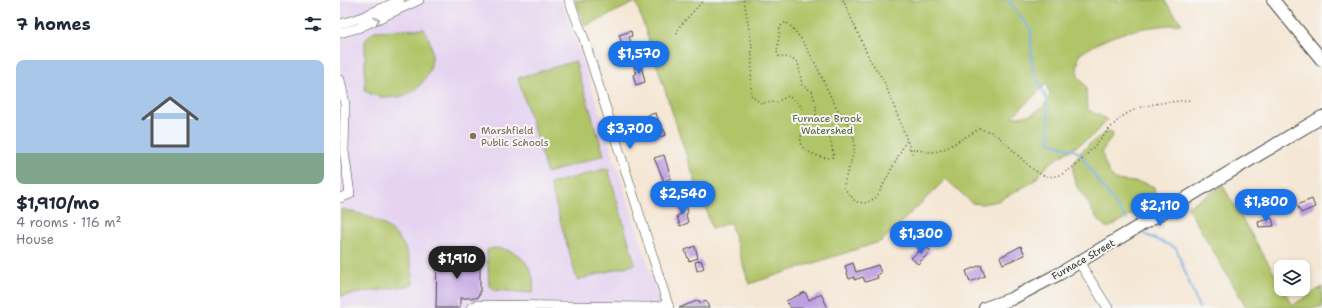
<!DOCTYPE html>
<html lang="en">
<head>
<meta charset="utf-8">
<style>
	body { margin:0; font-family:"Shantell Sans",sans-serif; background:#f6f6f7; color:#1f2937; height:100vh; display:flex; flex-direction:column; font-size:15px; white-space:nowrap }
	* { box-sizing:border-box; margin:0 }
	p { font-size:13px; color:#747a83 }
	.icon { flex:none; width:22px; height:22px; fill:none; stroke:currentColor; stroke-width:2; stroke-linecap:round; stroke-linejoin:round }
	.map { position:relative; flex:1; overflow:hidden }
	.details { display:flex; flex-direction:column; background:#fff; width:340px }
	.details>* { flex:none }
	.controls { position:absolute; left:934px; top:260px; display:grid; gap:8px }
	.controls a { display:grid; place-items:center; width:36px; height:36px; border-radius:8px; background:#fff; box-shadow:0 2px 6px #0003; font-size:20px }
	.price { position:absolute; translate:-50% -34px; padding:0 9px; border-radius:14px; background:#1a73e8; color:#fff; font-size:13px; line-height:26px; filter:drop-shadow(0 1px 2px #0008) }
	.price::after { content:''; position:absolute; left:50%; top:24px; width:12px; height:9px; margin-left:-6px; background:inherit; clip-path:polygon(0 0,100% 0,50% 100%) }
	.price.on { background:#222; color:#fff }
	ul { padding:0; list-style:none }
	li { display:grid; align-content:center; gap:8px; height:212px; padding:0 16px }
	li span { display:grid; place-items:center; height:124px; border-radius:8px; color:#555 }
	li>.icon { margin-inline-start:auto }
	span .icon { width:72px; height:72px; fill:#fffc; stroke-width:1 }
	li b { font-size:17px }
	h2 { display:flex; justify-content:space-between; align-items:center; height:48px; padding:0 16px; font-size:17px }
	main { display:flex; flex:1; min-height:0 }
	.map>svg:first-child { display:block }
	.built { fill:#e5d3f1 }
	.green { fill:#b1c468; stroke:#6e784a; fill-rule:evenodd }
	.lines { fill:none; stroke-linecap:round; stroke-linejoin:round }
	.stream { stroke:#71aee3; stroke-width:2 }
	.building { fill:#c09fe3 }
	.minor-casing { stroke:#494744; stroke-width:10 }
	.major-casing { stroke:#494744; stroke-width:14 }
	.path { stroke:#494744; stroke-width:1.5; stroke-dasharray:1 3; stroke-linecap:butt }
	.minor { stroke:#fff; stroke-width:9 }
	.major { stroke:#fff; stroke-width:12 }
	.oneway { stroke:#a0a0a0 }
	.education-dot { fill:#8d6e63; stroke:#f6f6f2; stroke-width:1.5 }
	.labels { text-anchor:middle; stroke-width:4; stroke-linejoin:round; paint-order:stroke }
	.park-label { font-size:10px; fill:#53593d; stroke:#f6f6f2 }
	.education-label { font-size:10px; fill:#785e54; stroke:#f6f6f2; text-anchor:start }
	.street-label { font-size:10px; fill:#2b2b2b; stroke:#f6f6f2 }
</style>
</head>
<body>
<main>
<section class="details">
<h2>7 homes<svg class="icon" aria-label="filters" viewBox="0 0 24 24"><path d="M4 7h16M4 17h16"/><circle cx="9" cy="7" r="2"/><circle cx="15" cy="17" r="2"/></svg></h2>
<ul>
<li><span style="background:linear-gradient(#a9c7e8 75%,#7fa58c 0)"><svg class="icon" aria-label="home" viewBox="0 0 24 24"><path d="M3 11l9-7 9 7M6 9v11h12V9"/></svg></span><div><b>$1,910/mo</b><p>4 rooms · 116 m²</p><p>House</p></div></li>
</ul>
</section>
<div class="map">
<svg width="982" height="308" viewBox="0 0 982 308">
	<rect width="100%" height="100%" fill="#f6f6f2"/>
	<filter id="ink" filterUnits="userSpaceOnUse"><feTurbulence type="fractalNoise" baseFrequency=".025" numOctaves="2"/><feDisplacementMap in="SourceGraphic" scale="8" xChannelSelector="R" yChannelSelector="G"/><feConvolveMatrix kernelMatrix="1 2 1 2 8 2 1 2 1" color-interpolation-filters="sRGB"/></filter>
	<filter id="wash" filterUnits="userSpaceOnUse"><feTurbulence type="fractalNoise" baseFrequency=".012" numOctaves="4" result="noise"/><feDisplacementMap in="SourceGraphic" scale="16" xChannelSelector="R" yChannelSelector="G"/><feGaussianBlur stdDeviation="0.9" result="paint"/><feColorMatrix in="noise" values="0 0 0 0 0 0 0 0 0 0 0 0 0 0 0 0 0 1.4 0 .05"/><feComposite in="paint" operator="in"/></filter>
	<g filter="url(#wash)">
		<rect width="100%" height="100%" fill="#f5e7d5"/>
		<path class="built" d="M0 0H221L247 74 322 308H0Z"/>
		<g class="green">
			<path d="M235 0H824L842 24C802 27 773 31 739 55L737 71 738 76 746 87 747 108C753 114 760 114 767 120L751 137 710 163 693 182 658 201 642 204 632 203 606 179 542 241 409 284 390 222 372 229 360 189 356 184 296 2 245 26ZM707 83 710 96C702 112 689 117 672 117Z"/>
			<path d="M84 29C110 71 68 115 25 91V40L34 31Z"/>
			<path d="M235 61 264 155 207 173 178 78Z"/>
			<path d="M768 131 772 132 773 136 762 151C764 163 767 171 775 180L805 183 814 187 816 201 768 228C758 223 753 212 748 202 744 196 738 190 736 184 724 157 750 144 768 131Z"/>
			<path d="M268 168 295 264 237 280 210 184Z"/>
			<path d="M883 186 941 285V289H943L953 305 982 287V308H907L847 207Z"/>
			<path d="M1 209C45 218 72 236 73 285L0 296Z"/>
			<path d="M153 248C179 248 197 267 193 293L154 290 149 285 147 250Z"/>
		</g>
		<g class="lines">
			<g class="stream">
				<path d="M668 0 691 30 692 68 707 100 710 142 741 153 746 164 787 220"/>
				<path d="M804 234 836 248 859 308"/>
			</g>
		</g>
		<g id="blocks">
			<g class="building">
				<path d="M291 31 292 36 289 37 291 42 282 45 279 35Z"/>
				<path d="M301 65 305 82 296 85 293 75 296 74 294 66Z"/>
				<path d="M316 113 321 130 324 129 326 135 314 139 308 115Z"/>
				<path d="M324 155 331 178 324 181 314 158Z"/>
				<path d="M972 199 975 207 961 213 957 205Z"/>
				<path d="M346 204 348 213 346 214 348 223 340 226 337 216 341 214 338 206Z"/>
				<path d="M932 218 934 226 919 227 918 222Z"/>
				<path d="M355 246 358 258 349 261 345 250Z"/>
				<path d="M585 246 591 251 578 264 571 258Z"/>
				<path d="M681 246 685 255 663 264 660 257Z"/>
				<path d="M97 255H140V295H138V298H120V308H96Z"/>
				<path d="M361 260 364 268 357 271 355 262Z"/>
				<path d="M513 263 516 272 538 265 541 273 537 275 538 278 525 282 523 277 514 280V277L509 279 505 266Z"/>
				<path d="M641 265 645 276 630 282 626 271Z"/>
				<path d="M465 292 469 300 481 294 488 308H450L446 301Z"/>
				<path d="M359 300 360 303 366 301 369 308H339Z"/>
			</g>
		</g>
	</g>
	<g filter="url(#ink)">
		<use href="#blocks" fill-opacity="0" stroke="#494744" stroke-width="1"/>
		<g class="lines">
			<g class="minor-casing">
				<g id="minor">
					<path d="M229 0 243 36 329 308"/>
					<path d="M0 24 20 18 60 0"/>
					<path d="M0 33 18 28 79 0"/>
					<path d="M0 80 5 104 4 151 10 194 0 198"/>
					<path d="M739 262 768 308"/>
					<path d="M131 308 137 305 309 307 328 305"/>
				</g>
			</g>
			<g class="major-casing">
				<g id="major">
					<path d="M933 0 982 60"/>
					<path d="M645 308 671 299 719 274 982 117"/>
				</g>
			</g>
			<g class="path">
				<path d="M404 0 412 46 411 95 420 103 437 102 448 96C454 100 463 105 464 114 466 131 451 146 473 154 480 157 486 159 494 157L490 138 481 134 476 128V104L472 91 462 85 458 62 447 57H439L437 52 440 27 446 22C469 42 480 76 494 103 501 116 512 125 514 140 516 158 505 171 504 188L516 202 526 203 537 197 566 141"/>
				<path d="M503 0 530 60 544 81 573 155"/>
				<path d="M337 34 339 27 364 0"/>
				<path d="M569 148C576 149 584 152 591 152 604 153 626 135 640 129 643 130 648 131 651 132 667 140 690 173 706 176 736 182 763 127 788 113 806 103 829 102 850 100"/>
			</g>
			<use href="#minor" class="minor"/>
			<use href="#major" class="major"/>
		</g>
		<defs><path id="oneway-chevron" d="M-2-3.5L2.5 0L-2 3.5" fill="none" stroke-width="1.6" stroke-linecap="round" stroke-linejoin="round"/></defs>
		<use class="oneway" href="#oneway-chevron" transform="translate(37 20) rotate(-23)"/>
	</g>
	<circle class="education-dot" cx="133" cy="136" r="4"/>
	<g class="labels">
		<g class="park-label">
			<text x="487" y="122">Furnace Brook<tspan x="487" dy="12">Watershed</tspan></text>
		</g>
		<g class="education-label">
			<text x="141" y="134">Marshfield<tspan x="141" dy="12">Public Schools</tspan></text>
		</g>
		<g class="street-label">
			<text transform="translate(743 259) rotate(-30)" y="4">Furnace Street</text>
		</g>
	</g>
</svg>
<div class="controls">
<a><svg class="icon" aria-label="layers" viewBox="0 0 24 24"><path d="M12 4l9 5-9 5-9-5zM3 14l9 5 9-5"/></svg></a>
</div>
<b class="price" style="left:299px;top:75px">$1,570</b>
<b class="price" style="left:290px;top:150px">$3,700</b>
<b class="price" style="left:343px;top:215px">$2,540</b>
<b class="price" style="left:926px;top:223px">$1,800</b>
<b class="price" style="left:820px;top:227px">$2,110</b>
<b class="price" style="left:581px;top:255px">$1,300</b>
<b class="price on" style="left:117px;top:280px">$1,910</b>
</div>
</main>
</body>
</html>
